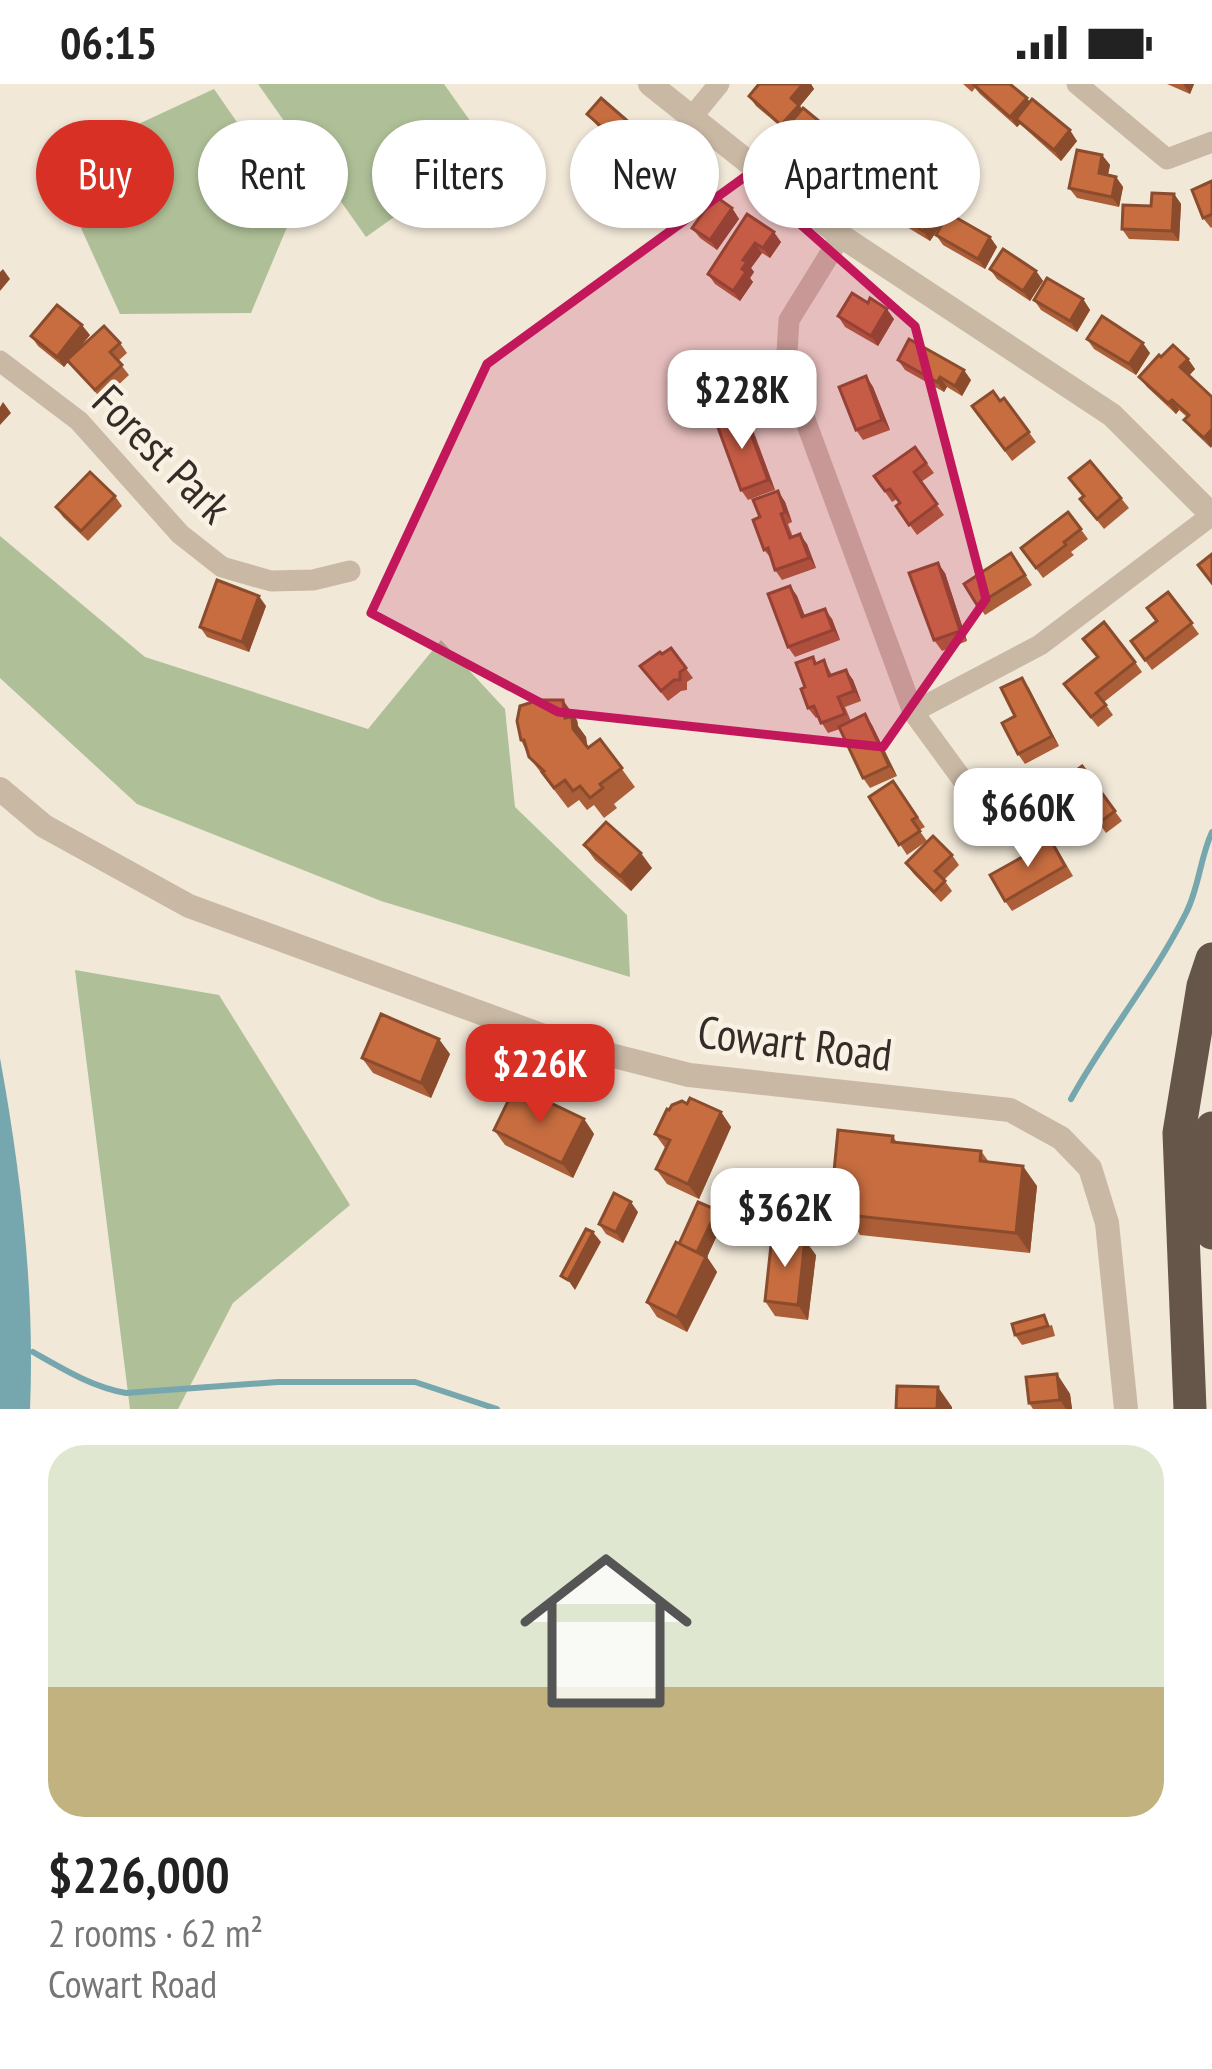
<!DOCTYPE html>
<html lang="en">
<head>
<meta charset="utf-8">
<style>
	body { margin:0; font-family:"PT Sans Narrow",sans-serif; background:#f6f6f6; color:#222; height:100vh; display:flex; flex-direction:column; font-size:45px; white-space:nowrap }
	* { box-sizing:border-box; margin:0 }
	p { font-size:39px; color:#767676 }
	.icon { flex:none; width:66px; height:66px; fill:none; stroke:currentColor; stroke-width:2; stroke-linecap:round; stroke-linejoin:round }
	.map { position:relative; height:1325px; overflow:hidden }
	.drawer { display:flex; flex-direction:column; background:#fff; flex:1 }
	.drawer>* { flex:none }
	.hud { position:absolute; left:36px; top:36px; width:1140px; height:108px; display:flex; gap:24px }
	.price { position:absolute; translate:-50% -102px; padding:0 27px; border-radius:24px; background:#fff; color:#222; font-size:39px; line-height:78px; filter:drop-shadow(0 3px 6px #0008) }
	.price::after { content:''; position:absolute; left:50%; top:72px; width:36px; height:27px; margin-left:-18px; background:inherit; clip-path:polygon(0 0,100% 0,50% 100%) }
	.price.selected { background:#d93025; color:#fff }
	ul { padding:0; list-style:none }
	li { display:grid; align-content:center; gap:24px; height:636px; padding:0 48px }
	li+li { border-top:3px solid #e0e0e0 }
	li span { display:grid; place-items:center; height:372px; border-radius:36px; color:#555 }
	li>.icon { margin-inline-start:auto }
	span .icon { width:216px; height:216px; fill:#fffc; stroke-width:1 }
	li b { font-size:51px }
	.chip { padding:0 42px; border-radius:54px; background:#fff; box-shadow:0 3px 9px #0004; font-size:42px; line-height:108px }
	.chip.selected { background:#d93025; color:#fff }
	.status { display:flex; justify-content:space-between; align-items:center; height:84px; padding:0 60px; background:#fff; direction:ltr }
	.status svg { height:33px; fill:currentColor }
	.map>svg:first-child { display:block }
	.green { fill:#afc098 }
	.water { fill:#77a7ae }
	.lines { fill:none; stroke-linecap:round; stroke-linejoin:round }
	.stream { stroke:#77a7ae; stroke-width:6 }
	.minor { stroke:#c9b8a4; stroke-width:21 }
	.tertiary { stroke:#c9b8a4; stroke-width:24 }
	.trunk { stroke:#66564a; stroke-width:33 }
	.wall { fill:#ab5e37 }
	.shaded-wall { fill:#8b4c2d }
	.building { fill:#c76d40; stroke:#8b4c2d; stroke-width:3 }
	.marked { fill:#c2185b; fill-opacity:0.2; stroke:#c2185b; stroke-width:9; stroke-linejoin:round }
	.labels { text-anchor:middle; stroke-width:9; stroke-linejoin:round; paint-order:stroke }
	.street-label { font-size:45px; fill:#342c26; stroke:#f9f1e4 }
</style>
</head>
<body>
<div class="status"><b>06:15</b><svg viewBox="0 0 49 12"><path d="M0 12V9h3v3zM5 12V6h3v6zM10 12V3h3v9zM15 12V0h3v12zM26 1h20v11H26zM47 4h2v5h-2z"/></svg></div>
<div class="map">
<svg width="1212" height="1325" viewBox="0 0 1212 1325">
	<rect width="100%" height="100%" fill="#f1e8d8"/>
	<g class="green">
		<path d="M258 0H444L490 65 366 153Z"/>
		<path d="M214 5 280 100 290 136 251 229 120 230 52 80Z"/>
		<path d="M0 452 145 573 368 645 441 556 505 625 515 723 627 831 630 893 381 817 137 720 0 594Z"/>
		<path d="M75 886 219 911 350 1121 233 1219 178 1325H130Z"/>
	</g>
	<path class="water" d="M0 974C21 1089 35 1208 30 1325H0Z"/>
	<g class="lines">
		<g class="stream">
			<path d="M1071 1015C1106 951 1153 895 1186 829 1199 804 1200 774 1212 748"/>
			<path d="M33 1268C63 1285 92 1303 126 1309L278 1298H415L497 1325"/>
		</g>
		<g class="minor">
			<path d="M1077 0 1167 75 1212 58"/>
			<path d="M691 34 719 0"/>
			<path d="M841 152 789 236 786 284 913 628 992 736"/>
			<path d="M0 277 79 337 180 450 222 483 271 497 313 496 350 487"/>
			<path d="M913 628 1040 561 1212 431"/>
		</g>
		<g class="tertiary">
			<path d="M650 0 841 152 1112 331 1212 431"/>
			<path d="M0 705 44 742 189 822 563 959 689 991 1010 1026 1061 1054 1090 1084 1107 1139 1126 1325"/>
		</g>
		<g class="trunk">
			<path d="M1212 1044 1208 1065 1212 1149"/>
			<path d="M1190 1325 1179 1049 1203 902 1212 875"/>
		</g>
	</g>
	<g class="wall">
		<path d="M759 0H811L814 5 800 22 802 26 842 56 848 65 894 99 948 130 930 157 897 137 890 127 892 124 884 113 892 102 876 121 841 91 835 83 832 86 756 22 749 12Z"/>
		<path d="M963 0H1010L1030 18 1077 57 1061 77 1020 40 1017 43 980 10 975 4 972 8Z"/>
		<path d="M1167 0H1194L1190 10Z"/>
		<path d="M587 30 647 54 654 64 636 85 630 81 625 87 611 71 614 68 599 51 603 48Z"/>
		<path d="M1102 71 1110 81 1108 91 1116 93 1123 103 1119 123 1077 114 1069 104Z"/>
		<path d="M647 74 704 99 711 109 681 142 655 118 648 108 662 92Z"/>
		<path d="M1212 97V143L1211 144 1203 134Z"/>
		<path d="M1174 110 1181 120 1179 157 1129 155 1122 145 1151 122Z"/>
		<path d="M732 124 739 135 717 166 700 154 692 144Z"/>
		<path d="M747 130 781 158 770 174 762 169 751 184 754 188 750 194 753 198 740 217 715 200 708 190Z"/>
		<path d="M936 151 990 153 997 163 985 185 943 161Z"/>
		<path d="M990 185 1036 187 1043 197 1030 217 997 195Z"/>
		<path d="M1083 215 1090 226 1077 248 1041 226 1034 216Z"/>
		<path d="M838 232 894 235 878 262 845 243Z"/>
		<path d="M90 251 77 266 120 259 127 269 118 277 129 291 102 316 69 277 64 283 38 262 31 252Z"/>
		<path d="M1087 255 1150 269 1136 291 1094 265Z"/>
		<path d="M1161 273 1188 275 1195 285 1189 292 1211 364 1192 346 1184 336 1187 333 1179 326 1176 330 1147 303 1139 293Z"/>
		<path d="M728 276 735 286 744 311 717 320 723 337 701 344 694 334Z"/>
		<path d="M898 276 971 296 962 312 947 303 944 308 905 286Z"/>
		<path d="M866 292 873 303 890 346 863 356 856 346Z"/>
		<path d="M1004 314 1036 358 1012 377 972 322 1000 317Z"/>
		<path d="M744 331 751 341 775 406 748 416 741 406Z"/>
		<path d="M915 363 934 389 921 398 944 431 917 451 896 422 900 419 897 415 892 418 874 392Z"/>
		<path d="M1069 394 1121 414 1129 424 1104 445 1080 415 1083 412Z"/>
		<path d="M778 407 785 418 792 438 788 440 793 453 807 460 816 484 782 496 775 486 772 475 764 466Z"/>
		<path d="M115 412 122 422 88 457 63 433 56 423Z"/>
		<path d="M1068 428 1088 455 1071 468 1074 471 1043 494 1021 464Z"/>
		<path d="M1011 469 1032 501 985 531 964 500Z"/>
		<path d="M945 489 967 557 942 567 934 556Z"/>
		<path d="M790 502 797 512 805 532 832 535 840 556 795 573 788 563Z"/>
		<path d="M1168 508 1199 550 1152 586 1131 557 1156 537Z"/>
		<path d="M266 522 249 568 207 553 200 543Z"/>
		<path d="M671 564 693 594 687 598V606L681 607 668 617 640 582Z"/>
		<path d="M813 573 817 579 824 576 832 591 846 586 853 596 861 617 845 623 851 637 872 641 897 692 870 704 863 694 840 645 828 649 818 633 816 634 808 624 805 603Z"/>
		<path d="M1097 574 1135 578 1142 588 1104 618 1113 631 1098 643 1064 600Z"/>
		<path d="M1022 594 1059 662 1025 680 1018 670 1015 632Z"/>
		<path d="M577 636 578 642 586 653 588 664 600 655 635 703 614 720 617 724 604 734 594 721 587 726 579 716 568 724 529 673 521 656Z"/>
		<path d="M1082 682 1122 737 1106 749 1099 739 1091 744 1096 751 1084 759 1063 731 1077 721Z"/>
		<path d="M893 697 925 743 919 746 927 757 907 771 869 713Z"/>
		<path d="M584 761 652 784 631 807 595 776Z"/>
		<path d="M1056 763 1073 792 1012 827 1005 817Z"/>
		<path d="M952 771 959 781 944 796 952 807 941 818 913 789 906 779Z"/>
		<path d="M450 970 431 1014 373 989 362 974Z"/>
		<path d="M533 1019 584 1035 594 1050 573 1094 505 1061 494 1046Z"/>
		<path d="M687 1020 721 1028 731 1043 699 1115 667 1100 656 1085 666 1065 655 1050 669 1026Z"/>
		<path d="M893 1052 897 1059 981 1067 989 1078 1037 1102 1030 1169 860 1151 857 1146 850 1145 836 1125 838 1106 833 1098Z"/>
		<path d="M717 1126 724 1136 707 1173 717 1188 687 1248 657 1233 647 1218 679 1160Z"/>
		<path d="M638 1128 623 1159 606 1150 599 1140Z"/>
		<path d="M816 1171 808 1236 775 1232 765 1217Z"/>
		<path d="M1052 1241 1055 1252 1022 1261 1015 1251Z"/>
		<path d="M1057 1290 1070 1310 1072 1325H1033L1029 1319Z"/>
	</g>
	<g class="shaded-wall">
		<path d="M803 0H811L814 5 800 22 806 31 786 44 790 49 789 51 781 41 791 14Z"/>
		<path d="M1183 0H1194L1190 10Z"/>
		<path d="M1027 14 1034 24 1016 35 1020 40 1017 43 1010 33Z"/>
		<path d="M1070 46 1077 57 1061 77 1054 66Z"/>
		<path d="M647 54 654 64 636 85 629 75Z"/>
		<path d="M842 56 849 66 832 86 825 76Z"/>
		<path d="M623 71 630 81 625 87 618 77Z"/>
		<path d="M1102 71 1110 81 1106 99 1099 89Z"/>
		<path d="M887 89 894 99 876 121 869 111Z"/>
		<path d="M1116 93 1123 103 1119 123 1112 113Z"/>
		<path d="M704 99 711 109 681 142 674 132Z"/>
		<path d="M1174 110 1181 120 1179 157 1172 147Z"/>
		<path d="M941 120 948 130 930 157 923 147Z"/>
		<path d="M732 124 739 135 717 166 710 156Z"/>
		<path d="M774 148 781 158 770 174 763 164Z"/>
		<path d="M990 153 997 163 985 185 978 175Z"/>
		<path d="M755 159 762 169 751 184 754 188 750 194 753 198 740 217 733 207 742 185 743 176Z"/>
		<path d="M3 185 10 195 0 207V188Z"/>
		<path d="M1036 187 1043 197 1030 217 1023 207Z"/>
		<path d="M1083 215 1090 226 1077 248 1070 237Z"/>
		<path d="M887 225 894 235 878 262 871 252Z"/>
		<path d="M82 241 90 251 64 283 57 273Z"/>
		<path d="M1143 259 1150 269 1136 291 1129 280Z"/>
		<path d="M1188 275 1195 285 1187 293 1180 283Z"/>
		<path d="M728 276 735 286 744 311 736 301Z"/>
		<path d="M964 286 971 296 962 312 955 302Z"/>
		<path d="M866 292 873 303 890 346 882 336Z"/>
		<path d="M940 293 947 303 944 308 937 298Z"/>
		<path d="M710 310 717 320 723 337 716 327Z"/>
		<path d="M1172 316 1179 326 1176 330 1168 319Z"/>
		<path d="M3 318 11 329 0 341V323Z"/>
		<path d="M744 331 751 341 775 406 768 396Z"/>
		<path d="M1212 345V362L1211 364 1204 354Z"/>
		<path d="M778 407 785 418 792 438 785 428Z"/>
		<path d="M800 450 807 460 816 484 809 474Z"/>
		<path d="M938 479 945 489 967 557 960 547Z"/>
		<path d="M790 502 797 512 809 543 802 533Z"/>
		<path d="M259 512 266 522 249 568 242 558Z"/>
		<path d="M825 525 832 535 840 556 833 546Z"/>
		<path d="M846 586 853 596 861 617 854 607Z"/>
		<path d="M1022 594 1029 604 1059 662 1052 652Z"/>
		<path d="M563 616 577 636 578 642 586 653 587 665 565 634Z"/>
		<path d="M865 630 872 641 897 692 889 682Z"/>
		<path d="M641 769 652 784 631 807 620 792Z"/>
		<path d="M439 955 450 970 431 1014 421 999Z"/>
		<path d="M721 1028 731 1043 699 1115 688 1100Z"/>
		<path d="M584 1035 594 1050 573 1094 562 1079Z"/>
		<path d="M1023 1082 1037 1102 1030 1169 1016 1149Z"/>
		<path d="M631 1118 638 1128 623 1159 616 1148Z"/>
		<path d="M717 1126 724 1136 707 1173 717 1188 687 1248 677 1233 697 1170Z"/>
		<path d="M593 1148 601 1158 575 1206 568 1196Z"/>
		<path d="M805 1156 816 1171 808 1236 798 1221Z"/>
		<path d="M1057 1290 1070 1310 1072 1325H1066L1060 1316Z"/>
		<path d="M938 1303 952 1323V1325H937Z"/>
	</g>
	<g class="building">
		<path d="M759 0H803L791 14 799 21 781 41 749 12Z"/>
		<path d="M973 0H1010L1027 14 1010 33Z"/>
		<path d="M601 14 647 54 629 75 623 71 618 77 611 71 616 66 599 51 605 46 587 30Z"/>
		<path d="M1032 15 1070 46 1054 66 1016 35Z"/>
		<path d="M803 24 842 56 825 76 786 44Z"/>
		<path d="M660 60 704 99 674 132 648 108 664 90 647 74Z"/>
		<path d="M852 60 887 89 869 111 834 81Z"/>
		<path d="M1077 66 1102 71 1099 89 1116 93 1112 113 1069 104Z"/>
		<path d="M896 96 904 102 906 98 941 120 923 147 890 127 894 120 884 113Z"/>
		<path d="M1212 97V130L1203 134 1192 106Z"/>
		<path d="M1152 109 1174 110 1172 147 1122 145 1123 121 1151 122Z"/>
		<path d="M715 112 732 124 710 156 692 144Z"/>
		<path d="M948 129 990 153 978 175 936 151Z"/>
		<path d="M747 130 774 148 763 164 755 159 743 176 747 178 742 185 746 188 733 207 708 190Z"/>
		<path d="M1003 165 1036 187 1023 207 990 185Z"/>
		<path d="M1047 194 1083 215 1070 237 1034 216Z"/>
		<path d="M852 209 868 219 870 214 887 225 871 252 838 232Z"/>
		<path d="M57 221 82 241 57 273 31 252Z"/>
		<path d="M1102 232 1143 259 1129 280 1087 255Z"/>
		<path d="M104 242 120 259 110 268 122 281 95 306 67 276Z"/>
		<path d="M909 255 964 286 955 302 940 293 937 298 898 276Z"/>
		<path d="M1173 261 1188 275 1180 283 1212 313V345L1204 354 1184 336 1189 331 1172 316 1168 319 1139 293 1159 271 1161 273Z"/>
		<path d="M728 276 736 301 710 310 716 327 694 334 680 292Z"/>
		<path d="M866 292 882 336 856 346 839 303Z"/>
		<path d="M993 307 1000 317 1004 314 1029 348 1005 366 972 322Z"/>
		<path d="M744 331 768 396 741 406 717 341Z"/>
		<path d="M915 363 926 379 914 388 937 420 909 441 896 422 900 419 890 405 885 407 874 392Z"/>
		<path d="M1090 377 1121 414 1097 435 1080 415 1084 412 1069 394Z"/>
		<path d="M90 388 115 412 81 447 56 423Z"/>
		<path d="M778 407 785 428 781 430 790 454 800 450 809 474 775 486 768 464 764 466 753 436 760 433 753 416Z"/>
		<path d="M1068 428 1081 445 1064 458 1066 461 1036 484 1021 464Z"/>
		<path d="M1011 469 1025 491 977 521 964 500Z"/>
		<path d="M1212 470V499L1198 481Z"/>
		<path d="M938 479 960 547 934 556 909 489Z"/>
		<path d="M217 496 259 512 242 558 200 543Z"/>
		<path d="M790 502 802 533 825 525 833 546 788 563 768 510Z"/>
		<path d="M1168 508 1192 539 1145 576 1131 557 1157 537 1147 524Z"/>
		<path d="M1104 538 1135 578 1096 609 1106 621 1091 633 1064 600 1098 573 1083 555Z"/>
		<path d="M671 564 686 584 680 588V596H674L661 607 640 582 660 568 662 570Z"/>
		<path d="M813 573 815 580 824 576 829 592 846 586 854 607 838 613 845 630 821 639 814 622 808 624 801 605 805 603 796 579Z"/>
		<path d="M1022 594 1052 652 1018 670 1002 639 1015 632 1001 604Z"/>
		<path d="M539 616H563L565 634 572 633 573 645 588 664 600 655 622 684 600 700 603 704 590 714 580 702 573 707 565 696 554 704 542 688 544 687 529 673 524 656H521L517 637 520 622Z"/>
		<path d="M865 630 889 682 863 694 839 643Z"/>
		<path d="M1082 682 1115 727 1099 739 1092 728 1084 734 1089 740 1077 749 1063 731 1077 721 1060 698Z"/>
		<path d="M893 697 917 733 912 736 920 747 899 761 869 713Z"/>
		<path d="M606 738 641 769 620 792 584 761Z"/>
		<path d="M933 752 952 771 935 787 945 797 934 808 906 779Z"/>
		<path d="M1049 753 1065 782 1005 817 990 791 1033 767 1031 763Z"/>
		<path d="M381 930 439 955 421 999 362 974Z"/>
		<path d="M512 1009 533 1019 536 1012 584 1035 562 1079 494 1046Z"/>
		<path d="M690 1014 721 1028 688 1100 656 1085 670 1056 655 1050 667 1025 669 1026 672 1021 682 1017 687 1020Z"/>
		<path d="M838 1046 893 1052 892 1058 981 1067 980 1077 1023 1082 1016 1149 847 1131V1126L836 1125 839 1098H833Z"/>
		<path d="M614 1109 631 1118 616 1148 599 1140Z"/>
		<path d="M698 1118 717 1126 697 1168 679 1160Z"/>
		<path d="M586 1145 593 1148 568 1196 561 1192Z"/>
		<path d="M772 1152 805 1156 798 1221 765 1217Z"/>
		<path d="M676 1158 706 1173 677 1233 647 1218Z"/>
		<path d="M1044 1231 1048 1242 1015 1251 1012 1240Z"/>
		<path d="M1057 1290 1060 1316 1029 1319 1026 1293Z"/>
		<path d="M897 1302 938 1303 937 1325H896Z"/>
	</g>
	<path class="marked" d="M746 92 915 242 986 515 883 663 558 628 371 529 487 280Z"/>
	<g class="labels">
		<g class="street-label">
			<text transform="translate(162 370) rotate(45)" y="16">Forest Park</text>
			<text transform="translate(795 959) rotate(7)" y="16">Cowart Road</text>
		</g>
	</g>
</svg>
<b class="price" style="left:742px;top:368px">$228K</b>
<b class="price" style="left:1028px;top:786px">$660K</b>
<b class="price selected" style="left:540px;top:1042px">$226K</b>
<b class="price" style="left:785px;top:1186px">$362K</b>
<div class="hud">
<a class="chip selected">Buy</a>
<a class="chip">Rent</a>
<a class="chip">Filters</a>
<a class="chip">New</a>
<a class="chip">Apartment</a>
</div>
</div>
<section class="drawer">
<ul>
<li><span style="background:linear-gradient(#dfe7d0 65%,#c2b280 0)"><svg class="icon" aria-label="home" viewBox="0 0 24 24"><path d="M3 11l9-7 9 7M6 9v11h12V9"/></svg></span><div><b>$226,000</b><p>2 rooms · 62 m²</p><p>Cowart Road</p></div></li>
</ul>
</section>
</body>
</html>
